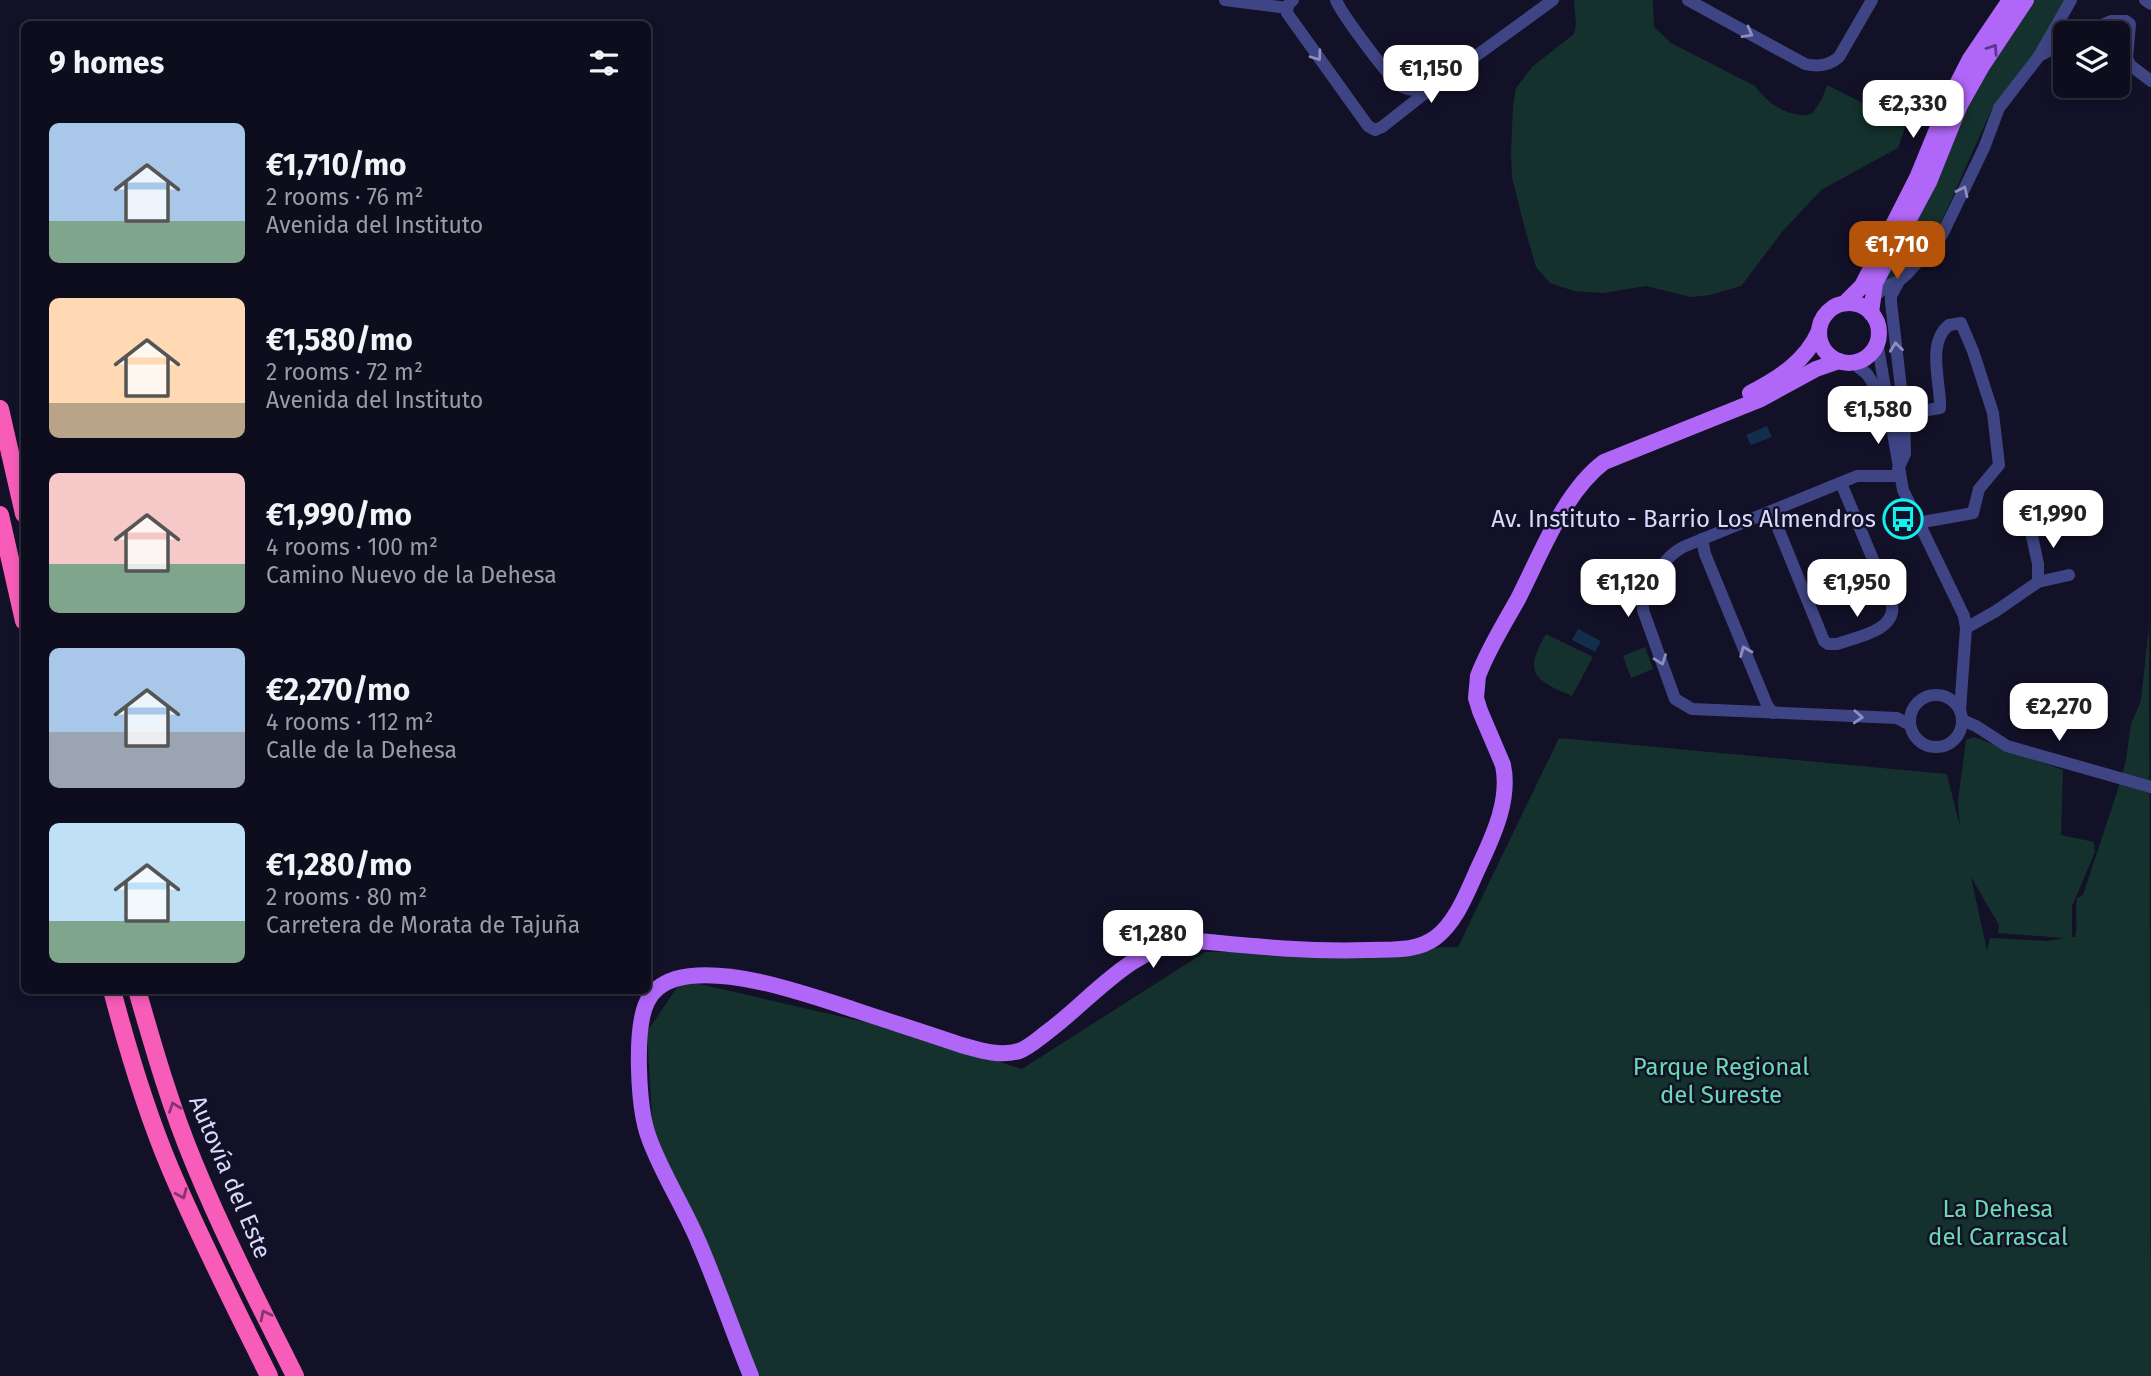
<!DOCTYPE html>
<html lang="en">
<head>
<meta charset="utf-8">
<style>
	body { margin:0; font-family:"Fira Sans",sans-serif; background:#171627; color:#f1f3f6; height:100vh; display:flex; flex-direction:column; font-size:26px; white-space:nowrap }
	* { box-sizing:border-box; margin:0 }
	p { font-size:23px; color:#9b9ca4 }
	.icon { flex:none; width:38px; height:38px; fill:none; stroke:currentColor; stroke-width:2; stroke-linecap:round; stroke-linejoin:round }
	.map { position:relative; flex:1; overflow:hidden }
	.panel { position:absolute; left:21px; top:21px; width:630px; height:973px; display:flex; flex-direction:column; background:#0e0d1e; border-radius:10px; box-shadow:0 4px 10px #0003,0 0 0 2px #2e2d3c }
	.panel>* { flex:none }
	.fabs { position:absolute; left:2053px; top:21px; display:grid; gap:14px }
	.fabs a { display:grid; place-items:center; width:77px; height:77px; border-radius:10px; background:#0e0d1e; box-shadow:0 4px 10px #0003,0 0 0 2px #2e2d3c; font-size:35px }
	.price { position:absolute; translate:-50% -60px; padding:0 16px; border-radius:14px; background:#fff; color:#222; font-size:23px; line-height:46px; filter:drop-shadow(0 2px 4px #0008) }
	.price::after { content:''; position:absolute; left:50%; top:42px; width:21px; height:16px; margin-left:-10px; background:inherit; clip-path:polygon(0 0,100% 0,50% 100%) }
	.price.active { background:#b45309; color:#fff }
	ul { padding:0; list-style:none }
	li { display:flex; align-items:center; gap:21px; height:175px; padding:0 28px }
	li span { display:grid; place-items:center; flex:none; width:196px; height:140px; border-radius:10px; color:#555 }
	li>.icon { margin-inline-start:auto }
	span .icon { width:84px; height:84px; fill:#fffc; stroke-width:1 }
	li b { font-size:30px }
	h2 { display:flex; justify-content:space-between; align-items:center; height:84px; padding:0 28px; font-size:30px }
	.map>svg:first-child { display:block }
	.green { fill:#15312d; fill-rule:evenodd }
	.water { fill:#122e4b }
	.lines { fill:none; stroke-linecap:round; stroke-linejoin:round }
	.minor { stroke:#3f4584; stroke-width:12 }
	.major { stroke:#b067f7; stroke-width:16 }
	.highway { stroke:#f65cb8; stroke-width:18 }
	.oneway { stroke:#8c90c0 }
	.oneway2 { stroke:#5a3885 }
	.oneway3 { stroke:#843670 }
	.labels { text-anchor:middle; stroke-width:5; stroke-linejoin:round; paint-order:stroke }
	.poi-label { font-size:24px; fill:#dadafd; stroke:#131128; text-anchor:end }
	.park-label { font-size:24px; fill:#69dab0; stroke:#131128 }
	.street-label { font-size:24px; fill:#dadafd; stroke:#131128 }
</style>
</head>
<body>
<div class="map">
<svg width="2151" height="1376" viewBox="0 0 2151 1376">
	<rect width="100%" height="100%" fill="#131128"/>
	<g class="green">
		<path d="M1574 0H1653L1654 27 1671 43 1755 86C1768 104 1789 119 1812 114L1822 99 1827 85 1906 125 1898 148 1821 190 1782 232 1741 286 1710 295 1691 297 1646 286 1603 293 1574 291 1550 283 1536 267 1524 225 1512 177 1511 152 1513 106 1516 88 1532 67 1574 34 1576 24Z"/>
		<path d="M2031 0H2068L2036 53 1991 111 1935 236 1903 272 1883 284 1958 120Z"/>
		<path d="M2149 625 2151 1376H750L654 1150 647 1032 682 980 895 1029 1022 1069 1205 952 1458 947 1559 738 1947 774 1960 827 1958 801 1966 740 1974 737 2063 770 2061 835 2094 842 2095 852 2072 906V937H2075C2078 924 2075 912 2077 898L2083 895 2119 786 2126 760 2131 724 2141 700ZM1971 877 1999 925 1998 933 2064 938 2049 941 1990 938 1987 951Z"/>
		<path d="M1546 634 1593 657 1572 696C1534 680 1523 673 1546 634Z"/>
		<path d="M1645 647 1653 669 1631 678 1623 656Z"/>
	</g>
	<g class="water">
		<path d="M1767 426 1772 437 1751 445 1746 435Z"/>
		<path d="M1578 629 1601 641 1595 652 1572 640Z"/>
	</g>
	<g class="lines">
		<g class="minor">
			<path d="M1225 0 1287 8"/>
			<path d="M1293 0 1288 5 1287 13 1368 126 1375 130 1382 127 1429 90"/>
			<path d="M1336 0C1341 13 1391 81 1402 87 1412 92 1422 90 1433 87L1553 0"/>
			<path d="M1688 0 1805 64C1818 67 1829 66 1839 57L1872 0"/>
			<path d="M2145 0 2151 4"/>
			<path d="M2084 33 2111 21H2126L2130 24 2127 58 2130 65 2151 81"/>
			<path d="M2041 55 2065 42"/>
			<path d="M1874 297 1886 286 1899 281 1906 275 1942 235 1984 148 1999 108 2039 56 2071 0"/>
			<path d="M1877 342 1903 490 1964 616 1966 628 1960 710"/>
			<path d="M1852 362 1867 374 1883 399"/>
			<path d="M1890 416 1940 408C1941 383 1926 343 1949 325L1961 323 1973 351 1993 413 1999 465 1979 489 1973 513 1917 523"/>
			<path d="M1898 469 1905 454 1904 414 1891 302V296L1899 281"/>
			<path d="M1899 476H1857L1683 547C1663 558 1654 577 1643 597V610L1675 699 1692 709 1897 718 1910 725"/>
			<path d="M1771 511 1824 641 1828 644H1837C1856 637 1896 631 1892 605L1841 483"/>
			<path d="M2029 522 2038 564V582"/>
			<path d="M1702 539 1705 554 1767 705 1773 713"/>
			<path d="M1966 628 1996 611 2038 582 2069 575"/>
			<circle cx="1936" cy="721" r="26"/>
			<path d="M1962 720 1976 726 2007 746 2151 787"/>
		</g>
		<g class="major">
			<path d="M1845 303 1862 286 1917 178 1949 100 1970 59 2010 0"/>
			<circle cx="1849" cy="333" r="30"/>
			<path d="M1871 313 1875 283 1929 182 1960 105 1982 66 2026 0"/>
			<path d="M1750 393C1779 378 1806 361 1819 331"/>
			<path d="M751 1376C733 1332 718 1287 699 1243 684 1207 662 1174 649 1138 638 1109 634 1029 647 1002 652 991 663 983 675 979 726 965 806 994 855 1010 891 1022 926 1033 961 1045 979 1050 1000 1057 1019 1051 1028 1048 1038 1039 1046 1033 1091 1000 1129 948 1188 940 1250 946 1305 952 1368 950 1390 949 1416 952 1435 938 1458 921 1469 887 1481 862 1495 832 1510 798 1503 765L1480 711 1476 698 1478 676C1488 649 1504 624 1518 599 1541 554 1564 492 1604 462L1761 399 1816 369 1839 361"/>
		</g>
		<g class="highway">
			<path d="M0 409 24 514"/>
			<path d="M0 515 24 621"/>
			<path d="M112 990C128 1051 146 1111 170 1168 200 1239 235 1307 269 1376"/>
			<path d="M137 990C154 1049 171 1108 194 1163 224 1236 260 1306 295 1376"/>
		</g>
	</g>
	<defs><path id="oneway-chevron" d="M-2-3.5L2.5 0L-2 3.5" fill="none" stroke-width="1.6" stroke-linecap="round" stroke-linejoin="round" transform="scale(1.75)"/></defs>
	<g class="oneway">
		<use href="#oneway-chevron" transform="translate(1748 33) rotate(29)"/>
		<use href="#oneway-chevron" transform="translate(1317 56) rotate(54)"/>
		<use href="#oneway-chevron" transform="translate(1963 191) rotate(-65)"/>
		<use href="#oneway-chevron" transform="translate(1896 347) rotate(-97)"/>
		<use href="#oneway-chevron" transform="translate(1745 651) rotate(-112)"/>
		<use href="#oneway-chevron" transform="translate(1661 660) rotate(70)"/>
		<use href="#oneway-chevron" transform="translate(1858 717) rotate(3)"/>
	</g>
	<use class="oneway2" href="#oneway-chevron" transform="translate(1993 49) rotate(-56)"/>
	<g class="oneway3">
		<use href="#oneway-chevron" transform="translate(174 1107) rotate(-110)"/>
		<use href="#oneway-chevron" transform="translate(182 1194) rotate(66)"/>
		<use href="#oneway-chevron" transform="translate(265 1315) rotate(-117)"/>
	</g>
	<defs>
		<g id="bus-ring" transform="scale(2.0125)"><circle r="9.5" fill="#131128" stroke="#11f2ee" stroke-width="1.5"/><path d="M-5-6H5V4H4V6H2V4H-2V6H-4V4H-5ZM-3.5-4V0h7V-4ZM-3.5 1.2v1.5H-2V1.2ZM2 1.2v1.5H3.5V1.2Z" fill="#11f2ee"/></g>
	</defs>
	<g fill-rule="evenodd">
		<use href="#bus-ring" x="1903" y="519"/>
	</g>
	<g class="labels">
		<g class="poi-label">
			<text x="1876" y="527">Av. Instituto - Barrio Los Almendros</text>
		</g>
		<g class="park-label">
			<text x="1721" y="1075">Parque Regional<tspan x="1721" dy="28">del Sureste</tspan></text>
			<text x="1998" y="1217">La Dehesa<tspan x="1998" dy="28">del Carrascal</tspan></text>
		</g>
		<g class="street-label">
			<text transform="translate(230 1177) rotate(67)" y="8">Autovía del Este</text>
		</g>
	</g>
</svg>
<div class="fabs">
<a><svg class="icon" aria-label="layers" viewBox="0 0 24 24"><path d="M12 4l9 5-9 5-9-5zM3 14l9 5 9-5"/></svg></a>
</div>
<b class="price" style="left:1431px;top:105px">€1,150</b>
<b class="price" style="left:1913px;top:140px">€2,330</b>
<b class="price active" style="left:1897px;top:281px">€1,710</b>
<b class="price" style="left:1878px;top:446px">€1,580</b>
<b class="price" style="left:2053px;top:550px">€1,990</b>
<b class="price" style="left:1628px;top:619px">€1,120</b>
<b class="price" style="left:1857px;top:619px">€1,950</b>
<b class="price" style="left:2059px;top:743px">€2,270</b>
<b class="price" style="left:1153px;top:970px">€1,280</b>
<section class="panel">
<h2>9 homes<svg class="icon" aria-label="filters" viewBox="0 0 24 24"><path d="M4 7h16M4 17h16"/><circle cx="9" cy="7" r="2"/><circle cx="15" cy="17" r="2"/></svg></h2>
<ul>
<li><span style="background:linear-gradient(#a9c7e8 70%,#7fa58c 0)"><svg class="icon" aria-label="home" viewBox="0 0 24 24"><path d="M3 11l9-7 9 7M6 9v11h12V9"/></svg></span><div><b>€1,710/mo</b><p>2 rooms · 76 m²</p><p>Avenida del Instituto</p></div></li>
<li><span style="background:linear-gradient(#ffd9b3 75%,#b9a48a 0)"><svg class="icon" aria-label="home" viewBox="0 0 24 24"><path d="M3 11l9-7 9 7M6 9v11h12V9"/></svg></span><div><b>€1,580/mo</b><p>2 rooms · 72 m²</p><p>Avenida del Instituto</p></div></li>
<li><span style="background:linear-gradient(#f6c9c9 65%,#7fa58c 0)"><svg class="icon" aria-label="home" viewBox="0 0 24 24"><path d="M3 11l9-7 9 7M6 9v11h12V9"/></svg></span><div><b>€1,990/mo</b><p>4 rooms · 100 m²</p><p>Camino Nuevo de la Dehesa</p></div></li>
<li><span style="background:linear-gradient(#a9c7e8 60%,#9aa5b1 0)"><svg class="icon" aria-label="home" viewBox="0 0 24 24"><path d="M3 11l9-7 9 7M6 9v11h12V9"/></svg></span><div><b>€2,270/mo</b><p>4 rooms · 112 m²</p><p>Calle de la Dehesa</p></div></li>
<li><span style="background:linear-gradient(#bfe0f5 70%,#7fa58c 0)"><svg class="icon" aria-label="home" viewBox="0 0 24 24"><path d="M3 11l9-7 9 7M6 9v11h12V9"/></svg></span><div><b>€1,280/mo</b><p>2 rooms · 80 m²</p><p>Carretera de Morata de Tajuña</p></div></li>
</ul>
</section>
</div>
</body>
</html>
